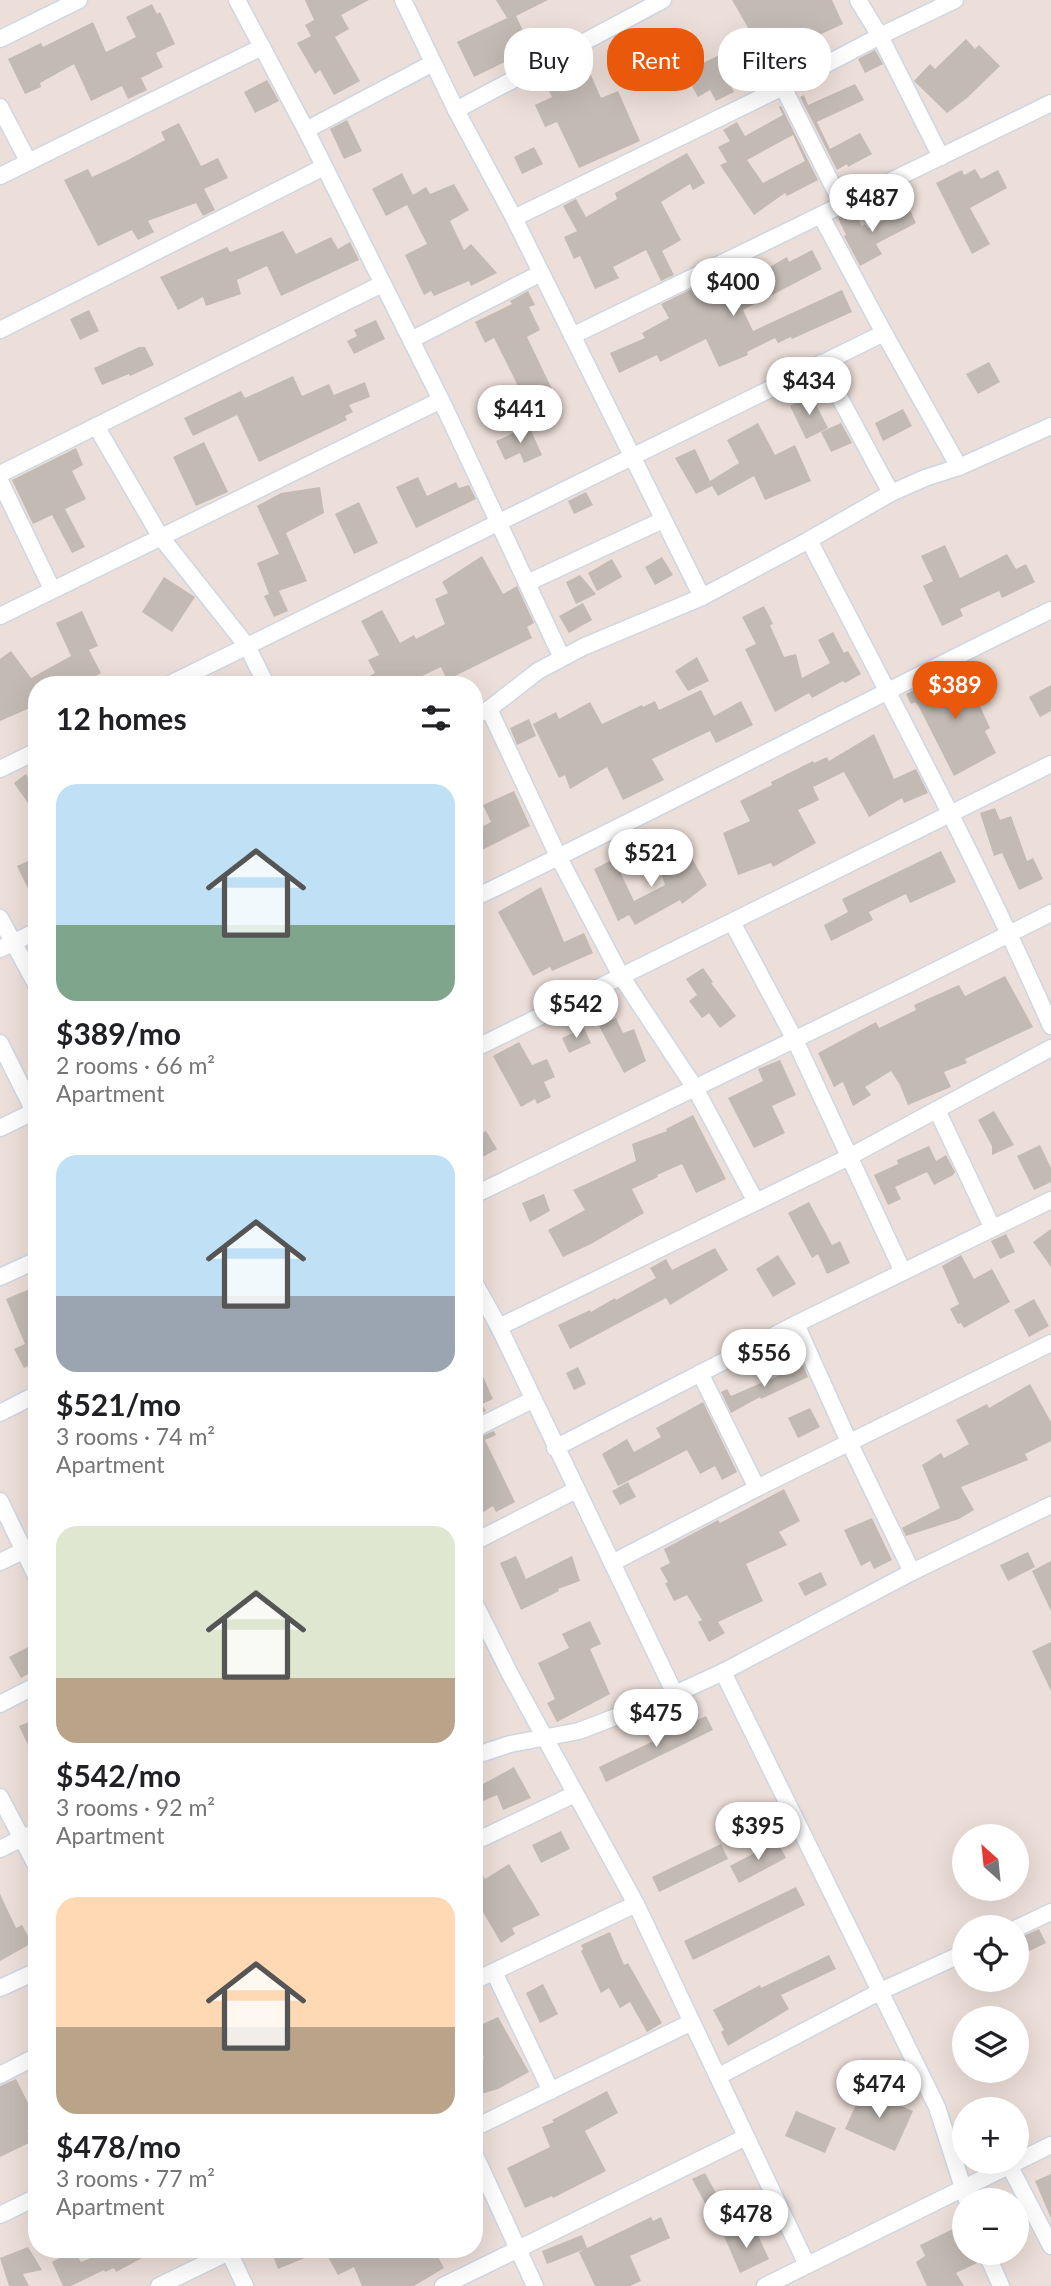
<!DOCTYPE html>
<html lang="en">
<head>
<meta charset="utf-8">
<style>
	body { margin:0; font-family:Lato,sans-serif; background:#f6f6f6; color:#202124; height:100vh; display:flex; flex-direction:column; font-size:26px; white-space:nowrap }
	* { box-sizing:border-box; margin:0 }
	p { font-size:23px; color:#757577 }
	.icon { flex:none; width:38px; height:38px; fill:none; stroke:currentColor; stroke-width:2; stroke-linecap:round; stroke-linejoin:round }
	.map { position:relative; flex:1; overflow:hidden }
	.sheet { position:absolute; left:28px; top:676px; width:455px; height:1582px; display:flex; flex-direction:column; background:#fff; border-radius:28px; box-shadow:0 7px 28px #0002 }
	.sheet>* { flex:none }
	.guide { position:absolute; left:504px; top:28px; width:441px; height:63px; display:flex; gap:14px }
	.needle { width:46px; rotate:333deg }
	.controls { position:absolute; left:952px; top:1824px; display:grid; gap:14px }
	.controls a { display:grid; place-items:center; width:77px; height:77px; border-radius:50%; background:#fff; box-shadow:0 7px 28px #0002; font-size:35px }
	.price { position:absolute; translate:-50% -60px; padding:0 16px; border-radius:24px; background:#fff; color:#222; font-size:23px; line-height:46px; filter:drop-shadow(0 2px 4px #0008) }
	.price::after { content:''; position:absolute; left:50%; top:42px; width:21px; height:16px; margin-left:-10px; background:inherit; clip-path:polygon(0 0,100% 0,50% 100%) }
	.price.on { background:#ea580c; color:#fff }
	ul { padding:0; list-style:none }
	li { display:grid; align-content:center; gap:14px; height:371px; padding:0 28px }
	li span { display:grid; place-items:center; height:217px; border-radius:21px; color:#555 }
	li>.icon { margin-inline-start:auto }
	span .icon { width:126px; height:126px; fill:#fffc; stroke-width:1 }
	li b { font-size:30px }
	h2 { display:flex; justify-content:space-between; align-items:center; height:84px; padding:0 28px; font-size:30px }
	.chip { padding:0 24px; border-radius:28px; background:#fff; box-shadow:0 7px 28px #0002; font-size:24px; line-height:63px }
	.chip.on { background:#ea580c; color:#fff }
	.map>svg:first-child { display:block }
	.building { fill:#c3bab4; fill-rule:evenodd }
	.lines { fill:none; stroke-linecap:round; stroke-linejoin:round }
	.minor-casing { stroke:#cdd7e3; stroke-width:19 }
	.minor { stroke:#fff; stroke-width:16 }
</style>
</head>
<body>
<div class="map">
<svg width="1051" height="2286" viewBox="0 0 1051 2286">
	<rect width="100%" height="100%" fill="#ecded8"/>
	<g class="building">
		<path d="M305 0H369L341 15 349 29 335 37 360 81 334 95 320 70 315 74 297 43 311 36 305 25 314 20Z"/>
		<path d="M496 0H548L516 16 532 49 474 77 457 42 507 18Z"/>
		<path d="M732 0H832L843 24 795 46 797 49 764 68 759 59 734 71 738 81 730 84 734 92 716 101 710 90 698 97 687 77 701 70 699 65 754 38Z"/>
		<path d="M152 4 157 14 160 12 175 44 156 53 163 67 141 78 147 90 128 99 122 86 91 101 74 64 40 83 41 87 25 94 8 59 41 43 43 47 93 22 106 52 136 37 126 17Z"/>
		<path d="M966 39 975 49 979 45 1000 66 967 98 947 113 914 81 930 64 935 69Z"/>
		<path d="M647 43 660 68 639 79 627 54Z"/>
		<path d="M875 50 883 64 865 73 858 59Z"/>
		<path d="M590 73 601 98 618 91 640 141 579 168 557 122 545 127 535 105 552 97 549 91Z"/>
		<path d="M267 80 279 101 255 113 244 92Z"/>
		<path d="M855 84 864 100 817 122 830 149 860 133 872 154 848 167 847 164 837 170 800 97 804 95 808 105Z"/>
		<path d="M781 106 818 180 787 196 785 193 754 215 720 165 727 162 718 147 730 141 723 130 737 122 745 136 783 115 779 107ZM793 135 805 161 763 183 747 160Z"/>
		<path d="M347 120 362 151 344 159 330 129Z"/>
		<path d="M179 123 201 166 218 158 228 178 204 189 215 210 203 216 196 203 148 221 154 232 138 240 132 230 98 246 64 180 88 169 92 177 126 161 165 140 161 132Z"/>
		<path d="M534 147 543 164 522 174 514 157Z"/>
		<path d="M687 153 705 183 693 190 690 184 661 202 681 240 662 251 674 275 661 281 646 250 613 267 619 278 595 289 580 256 574 259 564 237 577 231 563 206 576 199 586 217 617 199 615 193Z"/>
		<path d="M975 169 981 179 998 170 1007 188 970 208 990 244 972 254 936 183 962 170 964 175Z"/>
		<path d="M402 173 413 195 426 187 430 194 454 184 469 210 450 221 464 250 471 244 497 273 471 286 469 281 434 296 431 291 424 295 405 255 427 244 407 205 386 216 372 189Z"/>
		<path d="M909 208 916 223 876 244 882 254 860 266 844 236 846 235 838 218 854 211 862 226 865 224 868 228Z"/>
		<path d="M283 231 296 254 331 237 338 249 350 242 359 260 281 296 267 266 237 280 241 294 206 306 203 297 178 310 160 277 227 247 230 252Z"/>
		<path d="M812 250 822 269 743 310 753 331 842 290 852 312 792 339 791 337 778 343 775 338 747 352 748 355 719 367 706 339 660 362 657 355 619 373 610 353 645 338 642 333 669 318 661 304 702 284 706 293 709 292 711 295 754 276 787 257 789 262Z"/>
		<path d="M528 291 535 305 529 307 540 330 527 337 552 389 526 402 494 338 485 343 475 322 512 304 510 301Z"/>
		<path d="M89 310 99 331 80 340 70 319Z"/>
		<path d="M376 320 385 339 354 354 347 341 357 336 354 330Z"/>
		<path d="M139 347H145L154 365 130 376 129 374 102 385 94 368Z"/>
		<path d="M989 362 1000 382 978 394 966 374Z"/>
		<path d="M293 376 302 396 329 384 334 395 365 382 370 397 349 405 353 412 345 416 347 420 259 462 237 415 193 436 184 418 241 391 245 398Z"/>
		<path d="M811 395 828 428 806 439 790 406Z"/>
		<path d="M903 409 912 426 883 441 875 423Z"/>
		<path d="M758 423 775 455 795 445 811 481 765 500 754 476 718 496 712 486 696 494 675 458 695 449 710 481 739 463 727 440Z"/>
		<path d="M841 423 852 443 831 452 821 432Z"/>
		<path d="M529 426 542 455 524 463 520 453 505 460 496 441Z"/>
		<path d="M204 442 228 492 196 506 173 457Z"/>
		<path d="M76 448 83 465 72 471 86 499 65 509 85 547 72 553 52 515 33 524 12 480Z"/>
		<path d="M418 477 427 496 456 482 459 488 469 485 476 499 416 528 396 487Z"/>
		<path d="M320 487 324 513 286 533 307 581 279 591 288 611 274 617 264 596 269 594 257 563 279 554 257 506 281 493Z"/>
		<path d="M586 492 593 505 574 514 568 501Z"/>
		<path d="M359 502 378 543 354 554 335 514Z"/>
		<path d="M945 545 960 578 1007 554 1016 569 1026 564 1035 582 1002 598 999 591 960 609 963 616 942 626 923 586 933 581 921 556Z"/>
		<path d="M482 556 503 594 517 586 534 623 527 627 532 638 447 680 441 667 405 684H355L375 673 368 660 379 655 361 621 382 610 400 643 414 635 416 639 445 624 435 599 448 593 442 582Z"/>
		<path d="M662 557 673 575 655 585 645 567Z"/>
		<path d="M612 559 622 577 597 591 588 573Z"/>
		<path d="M580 575 596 594 576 604 566 582Z"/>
		<path d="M164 577 195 597 172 632 142 612Z"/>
		<path d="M583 603 592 620 569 633 559 616Z"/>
		<path d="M764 606 773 624 770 625 784 657 796 654 802 678 830 663 818 640 833 632 844 653 848 651 861 674 845 683 843 681 812 698 809 693 775 712 745 649 756 644 742 617Z"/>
		<path d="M82 611 98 646 89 650 101 673 82 684H37V705L0 721V659L11 651 31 678 71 656 56 623Z"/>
		<path d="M697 657 709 681 688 691 675 671Z"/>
		<path d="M954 670 961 686 969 682 990 728 985 731 996 753 954 776 918 705 915 702 911 704 906 694Z"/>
		<path d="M1051 685V711L1040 717 1029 697Z"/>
		<path d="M701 690 714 716 741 701 753 725 716 743 710 731 652 759 664 780 623 800 607 767 570 789 565 775 559 778 533 724 556 712 559 719 590 702 602 724 642 705 643 707 655 701 659 710Z"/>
		<path d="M529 719 536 736 517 745 510 728Z"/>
		<path d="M874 734 894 779 916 769 928 793 904 803 902 798 869 817 844 772 813 787 819 800 798 810 816 843 773 867 771 863 738 875 723 833 750 821 740 801 772 785 771 782 813 761 814 763 827 757 829 761Z"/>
		<path d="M26 774 37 797V816L14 783Z"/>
		<path d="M514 791 530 826 482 850 474 836V831L491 822 483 805Z"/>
		<path d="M995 808 1000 820 1011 816 1027 861 1033 858 1043 879 1019 890 1002 853 994 856 980 813Z"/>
		<path d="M941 851 956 882 910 903 906 894 869 912 873 920 831 941 824 925 848 912 842 899Z"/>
		<path d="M689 853 707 885 682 904 680 900 635 925 629 915 618 921 594 869 614 859 634 901 665 885 659 867Z"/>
		<path d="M37 857V907L17 866Z"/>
		<path d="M541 887 564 942 584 933 593 953 552 971 550 967 533 976 498 912Z"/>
		<path d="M703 968 713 982 711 983 736 1016 720 1028 709 1013 702 1018 689 1001 697 995 686 979Z"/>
		<path d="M1005 976 1033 1027 965 1059 967 1063 944 1072 951 1087 908 1105 900 1085 891 1071 865 1087 871 1095 853 1106 843 1082 834 1087 818 1053 876 1022 879 1028 916 1010 914 1005 959 985 965 996Z"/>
		<path d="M616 1018 623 1033 634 1029 646 1061 624 1073 599 1026Z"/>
		<path d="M584 1028 591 1043 569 1053 562 1038Z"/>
		<path d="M519 1042 532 1065 547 1059 555 1077 544 1082 551 1097 537 1104 535 1099 521 1107 493 1056Z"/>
		<path d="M780 1060 796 1095 772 1106 785 1133 754 1148 728 1098 763 1081 758 1069Z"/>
		<path d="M994 1111 1014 1145 992 1155V1146L978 1120Z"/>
		<path d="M693 1115 726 1179 696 1193 682 1164 657 1175 658 1177 632 1189 644 1213 591 1244 563 1257 548 1230 585 1210 573 1190 636 1161 632 1144 667 1131 666 1129Z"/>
		<path d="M486 1131 497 1149 474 1162V1137Z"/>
		<path d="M1040 1145 1051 1168V1182L1034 1190 1017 1156Z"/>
		<path d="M929 1146 936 1161 946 1155 955 1172 953 1175 934 1185 927 1172 895 1187 901 1199 888 1205 874 1175 898 1164 897 1160Z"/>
		<path d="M544 1194 550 1211 530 1222 522 1203Z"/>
		<path d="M809 1202 832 1245 840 1241 850 1263 827 1274 818 1254 812 1258 788 1213Z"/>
		<path d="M1051 1229V1267L1033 1242Z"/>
		<path d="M1006 1234 1015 1252 1000 1259 991 1241Z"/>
		<path d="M715 1248 728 1270 670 1305 666 1298 570 1349 558 1325 590 1310 591 1312 615 1298 616 1300 656 1278 650 1268 666 1259 672 1270Z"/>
		<path d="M778 1255 796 1284 773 1297 756 1269Z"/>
		<path d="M961 1255 974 1279 992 1269 1010 1302 964 1328 961 1323 958 1324 950 1309 959 1304 942 1266Z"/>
		<path d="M37 1286V1370L34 1363 24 1368 14 1349 25 1344 6 1299Z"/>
		<path d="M1034 1299 1049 1326 1029 1337 1014 1310Z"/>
		<path d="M474 1356 493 1399 482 1404 486 1411 474 1417Z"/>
		<path d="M803 1365 808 1377 761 1399 760 1397 731 1413 721 1392 727 1389 731 1396Z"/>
		<path d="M578 1367 586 1384 574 1390 566 1373Z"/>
		<path d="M1030 1384 1051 1422V1441L1025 1454 1028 1460 961 1487 974 1510 959 1519 906 1536 902 1528 940 1508 922 1465 941 1453 944 1458 969 1444 956 1420 987 1404 989 1408Z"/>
		<path d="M703 1402 737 1472 722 1480 715 1466 700 1474 687 1450 618 1486 602 1454 627 1439 634 1452 661 1437 656 1428Z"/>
		<path d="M810 1408 820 1427 798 1438 788 1418Z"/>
		<path d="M494 1431 496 1435 485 1440 515 1502 496 1512 493 1506 474 1518V1439Z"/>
		<path d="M628 1482 636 1497 620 1505 612 1491Z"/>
		<path d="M784 1489 800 1521 779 1532 787 1545 746 1564 763 1601 718 1622 725 1633 709 1642 698 1622 702 1620 687 1595 674 1601 665 1583 668 1582 660 1568 670 1563 664 1549 718 1520 720 1523Z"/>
		<path d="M872 1518 892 1560 874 1569 870 1561 861 1566 844 1530Z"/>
		<path d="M1028 1552 1035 1567 1008 1581 1000 1565Z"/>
		<path d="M516 1556 526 1579 572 1556 580 1581 558 1589 559 1591 521 1610 500 1563Z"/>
		<path d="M1051 1561V1611L1032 1571Z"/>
		<path d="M821 1572 827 1585 805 1596 798 1583Z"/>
		<path d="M590 1621 601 1644 590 1649 610 1694 557 1722 547 1703 555 1699 538 1663 569 1648 562 1634Z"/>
		<path d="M1051 1642V1691L1032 1651Z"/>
		<path d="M30 1646 37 1657V1669L21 1678 9 1657Z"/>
		<path d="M706 1716 713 1730 606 1782 599 1767Z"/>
		<path d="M37 1719V1764L19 1726Z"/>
		<path d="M514 1767 531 1798 503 1810 497 1795 474 1805V1789Z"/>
		<path d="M561 1831 570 1849 541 1863 532 1845Z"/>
		<path d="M777 1841 786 1858 739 1883 730 1866Z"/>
		<path d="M721 1844 728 1859 659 1892 652 1877Z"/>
		<path d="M474 1858 485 1879 509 1864 540 1915 512 1928 515 1934 501 1943 480 1907 474 1911Z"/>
		<path d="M796 1887 805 1905 693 1960 684 1941Z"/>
		<path d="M0 1894 16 1928 22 1925 32 1943 0 1961Z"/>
		<path d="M1039 1929 1046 1943 1017 1957V1939Z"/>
		<path d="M610 1932 624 1965 628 1963 662 2023 647 2032 630 2002 620 2008 609 1988 601 1993 581 1951 583 1949 581 1945Z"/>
		<path d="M829 1955 836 1969 781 1995 789 2009 728 2046 721 2032 724 2030 713 2010 760 1985 761 1988Z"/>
		<path d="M543 1984 558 2014 540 2023 526 1993Z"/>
		<path d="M498 2017 529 2072 498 2089 481 2094 474 2063 484 2058 474 2037V2028Z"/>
		<path d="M16 2079 32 2111 37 2108V2125L27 2131 33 2141 0 2157V2086Z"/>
		<path d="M863 2089 913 2111 895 2151 845 2129Z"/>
		<path d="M607 2091 618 2113 585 2131 606 2171 553 2198 552 2196 525 2208 507 2168 550 2147 542 2127 554 2122 552 2120Z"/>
		<path d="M796 2111 836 2128 825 2153 785 2136Z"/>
		<path d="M705 2173 726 2211 713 2218 692 2179Z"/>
		<path d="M1051 2174V2218L1035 2181Z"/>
		<path d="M651 2217 653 2221 661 2217 670 2238 630 2256 641 2281 630 2286H595L579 2252 585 2249 547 2264 542 2251 582 2235 587 2248Z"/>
		<path d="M959 2226 964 2238V2252H971L977 2263 956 2273 964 2286H927L916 2262 925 2256 920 2245Z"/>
		<path d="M738 2229 742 2238 756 2231 769 2259 740 2273 724 2236Z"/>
		<path d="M28 2247 42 2270 23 2274 29 2286H9L0 2258Z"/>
		<path d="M113 2249H159L116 2272 114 2268 105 2272 104 2270 71 2286H63L52 2262 74 2250 81 2262Z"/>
		<path d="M282 2249H434L444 2268 414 2286H362L354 2267 338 2275 324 2250 278 2269 272 2253Z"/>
	</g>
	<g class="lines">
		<g class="minor-casing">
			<g id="minor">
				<path d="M237 0 306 130 441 400 562 658"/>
				<path d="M403 0 456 110 514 218 702 597"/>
				<path d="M858 0 880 36 941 157"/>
				<path d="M0 39 79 0"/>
				<path d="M783 87 842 204"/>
				<path d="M0 107 28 161"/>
				<path d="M456 110 663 0"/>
				<path d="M306 130 433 63"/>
				<path d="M0 176 262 47"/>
				<path d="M821 216 884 333 959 467"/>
				<path d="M514 218 783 87 880 36 955 0"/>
				<path d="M0 330 324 167"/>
				<path d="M572 336 1051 103"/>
				<path d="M411 340 541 273"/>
				<path d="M821 363 891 493"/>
				<path d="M96 426 160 536 247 646 266 684"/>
				<path d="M0 474 382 284"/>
				<path d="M0 481 52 589"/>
				<path d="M809 540C892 701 978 860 1051 1026"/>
				<path d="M527 583 663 520"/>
				<path d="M0 616 441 400"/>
				<path d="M170 684 884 333"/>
				<path d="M489 709 559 858 621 976 695 1088 756 1202 499 1327"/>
				<path d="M474 716 489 709 538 671 583 647 702 597 809 540 891 493 925 478 959 467 1051 426"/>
				<path d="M0 769 37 751"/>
				<path d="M474 898C668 805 858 704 1051 610"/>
				<path d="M0 918 37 986"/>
				<path d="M732 922 795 1040 903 1272"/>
				<path d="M0 949 37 931"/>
				<path d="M0 1043 34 1111"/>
				<path d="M474 1049 1051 764"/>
				<path d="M937 1110 992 1227"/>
				<path d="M0 1128 37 1110"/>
				<path d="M474 1195 909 984 1051 913"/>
				<path d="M756 1202 849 1157 1051 1048"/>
				<path d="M0 1277 37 1260"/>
				<path d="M474 1282 499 1327 675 1694"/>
				<path d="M796 1324 849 1442 912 1572"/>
				<path d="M700 1373 757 1488"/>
				<path d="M0 1413 37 1394"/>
				<path d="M474 1429 532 1400"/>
				<path d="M555 1448 796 1324 1051 1200"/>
				<path d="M0 1501 37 1578"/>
				<path d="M474 1542 576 1490"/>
				<path d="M0 1562 37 1544"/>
				<path d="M612 1563 757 1488 1051 1343"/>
				<path d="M474 1602 510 1674 636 1904 807 2265"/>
				<path d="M723 1672 937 2107 967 2200"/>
				<path d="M0 1704 37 1685"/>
				<path d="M474 1756 510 1744 579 1731 675 1694 723 1672 912 1572 1051 1505"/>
				<path d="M0 1797 37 1867"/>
				<path d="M474 1842 575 1794"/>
				<path d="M0 1849 37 1831"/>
				<path d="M1017 1928 1051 1912"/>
				<path d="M494 1972 551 2091"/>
				<path d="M474 1981 636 1904"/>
				<path d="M0 1988 37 1971"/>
				<path d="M0 2075 37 2056"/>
				<path d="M719 2076 881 1991 964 1953"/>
				<path d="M474 2128 692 2022"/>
				<path d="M474 2153 535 2286"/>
				<path d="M1009 2165 1051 2246"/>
				<path d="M0 2215 37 2197"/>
				<path d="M229 2252 245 2286"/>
				<path d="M986 2252 1001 2286"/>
				<path d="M159 2286 235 2249"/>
				<path d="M443 2286 746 2137"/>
				<path d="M765 2286 1051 2145"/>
			</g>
		</g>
		<use href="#minor" class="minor"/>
	</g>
</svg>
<div class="controls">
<a><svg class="needle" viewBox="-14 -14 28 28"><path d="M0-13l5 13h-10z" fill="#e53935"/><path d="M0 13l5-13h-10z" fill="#757577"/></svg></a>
<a><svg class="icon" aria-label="locate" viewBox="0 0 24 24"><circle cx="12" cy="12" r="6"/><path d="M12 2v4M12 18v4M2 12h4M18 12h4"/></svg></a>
<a><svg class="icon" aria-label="layers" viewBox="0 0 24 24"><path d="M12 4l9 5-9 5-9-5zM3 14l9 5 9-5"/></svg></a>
<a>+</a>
<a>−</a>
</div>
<b class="price" style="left:872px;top:234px">$487</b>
<b class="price" style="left:733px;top:318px">$400</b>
<b class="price" style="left:809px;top:417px">$434</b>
<b class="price" style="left:520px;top:445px">$441</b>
<b class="price on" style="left:955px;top:721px">$389</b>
<b class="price" style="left:651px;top:889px">$521</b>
<b class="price" style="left:576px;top:1040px">$542</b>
<b class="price" style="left:764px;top:1389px">$556</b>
<b class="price" style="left:656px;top:1749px">$475</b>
<b class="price" style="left:758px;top:1862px">$395</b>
<b class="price" style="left:879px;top:2120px">$474</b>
<b class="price" style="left:746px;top:2250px">$478</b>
<div class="guide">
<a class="chip">Buy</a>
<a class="chip on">Rent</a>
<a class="chip">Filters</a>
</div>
<section class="sheet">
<h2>12 homes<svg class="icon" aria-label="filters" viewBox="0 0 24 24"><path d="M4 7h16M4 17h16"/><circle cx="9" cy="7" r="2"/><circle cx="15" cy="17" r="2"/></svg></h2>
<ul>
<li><span style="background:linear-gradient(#bfe0f5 65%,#7fa58c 0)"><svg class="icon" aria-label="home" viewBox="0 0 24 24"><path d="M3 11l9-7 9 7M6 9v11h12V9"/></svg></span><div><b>$389/mo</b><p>2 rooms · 66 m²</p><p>Apartment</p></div></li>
<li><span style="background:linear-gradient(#bfe0f5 65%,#9aa5b1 0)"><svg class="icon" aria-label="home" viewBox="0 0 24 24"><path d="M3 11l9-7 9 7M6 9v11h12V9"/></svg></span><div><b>$521/mo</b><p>3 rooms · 74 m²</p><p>Apartment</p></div></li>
<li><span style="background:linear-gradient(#dfe7d0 70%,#b9a48a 0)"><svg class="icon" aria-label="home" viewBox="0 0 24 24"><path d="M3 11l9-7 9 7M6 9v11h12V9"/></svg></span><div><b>$542/mo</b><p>3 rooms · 92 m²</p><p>Apartment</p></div></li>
<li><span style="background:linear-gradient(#ffd9b3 60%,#b9a48a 0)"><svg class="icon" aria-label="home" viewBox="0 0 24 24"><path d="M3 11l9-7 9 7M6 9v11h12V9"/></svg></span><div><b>$478/mo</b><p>3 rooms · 77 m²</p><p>Apartment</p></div></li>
</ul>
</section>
</div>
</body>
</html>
